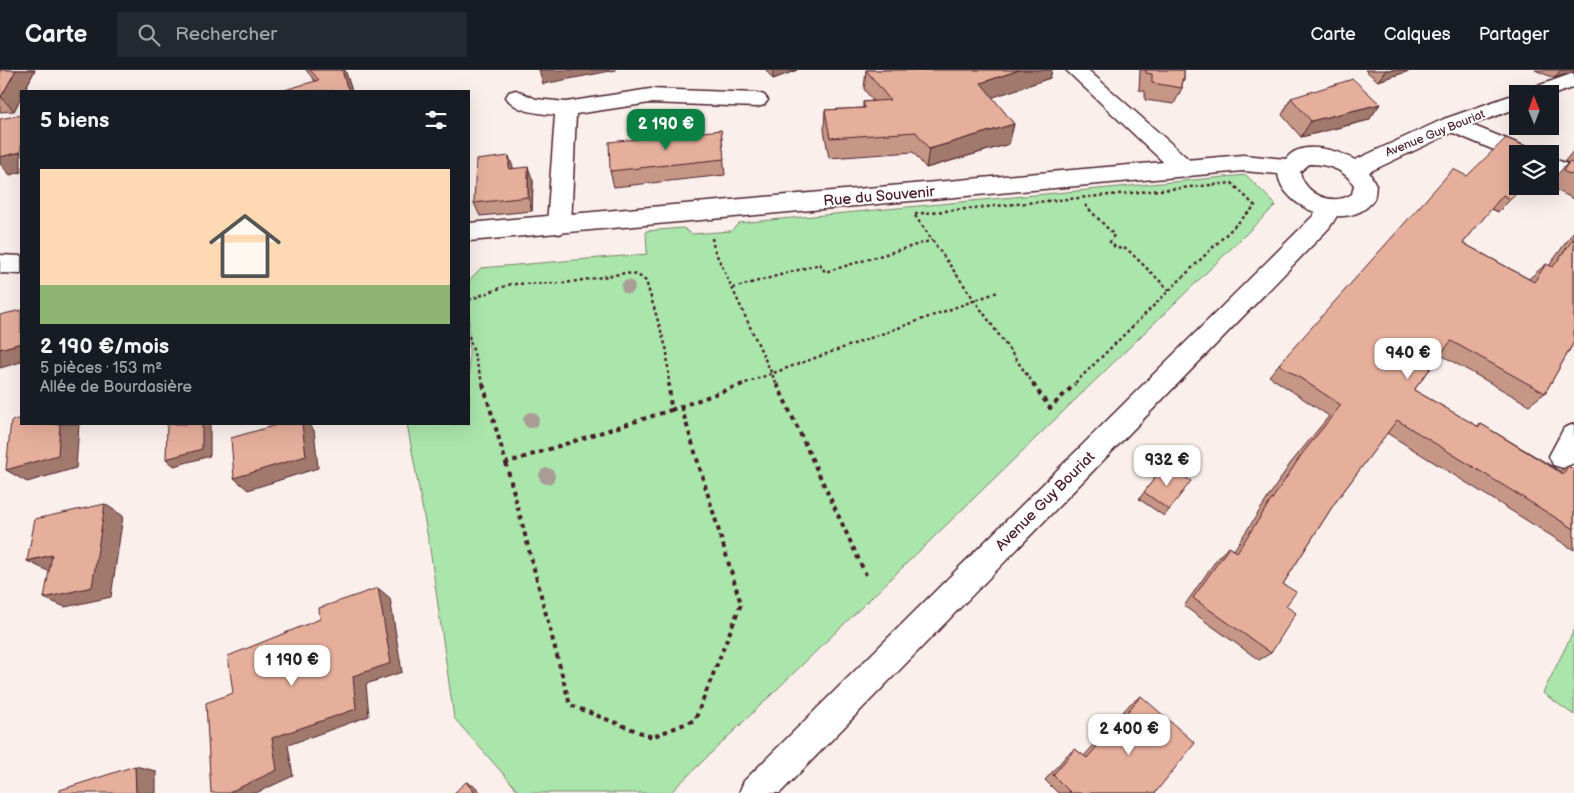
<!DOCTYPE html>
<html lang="fr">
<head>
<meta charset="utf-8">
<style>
	body { margin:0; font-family:"Balsamiq Sans",sans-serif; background:#242831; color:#f1f3f6; height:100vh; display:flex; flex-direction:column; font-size:19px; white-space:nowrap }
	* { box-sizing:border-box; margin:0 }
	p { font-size:16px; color:#9ea1a6 }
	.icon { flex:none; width:28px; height:28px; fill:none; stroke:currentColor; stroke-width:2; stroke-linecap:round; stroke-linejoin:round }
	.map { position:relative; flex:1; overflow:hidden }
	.drawer { position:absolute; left:20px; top:20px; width:450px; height:335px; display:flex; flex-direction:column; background:#171b24; border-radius:0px; box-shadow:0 5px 20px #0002 }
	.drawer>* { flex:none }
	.needle { width:32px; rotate:359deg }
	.buttons { position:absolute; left:1509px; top:15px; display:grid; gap:10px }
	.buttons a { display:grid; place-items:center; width:50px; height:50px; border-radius:0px; background:#171b24; box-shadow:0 5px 20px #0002; font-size:25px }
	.price { position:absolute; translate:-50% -42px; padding:0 11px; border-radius:10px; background:#fff; color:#222; font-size:16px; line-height:32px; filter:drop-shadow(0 1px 2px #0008) }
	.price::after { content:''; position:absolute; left:50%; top:30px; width:15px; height:11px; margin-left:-8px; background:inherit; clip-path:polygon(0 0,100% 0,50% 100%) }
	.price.selected { background:#0b8043; color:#fff }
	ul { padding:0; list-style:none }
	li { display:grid; align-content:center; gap:10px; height:265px; padding:0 20px }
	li+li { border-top:1px solid #363941 }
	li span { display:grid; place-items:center; height:155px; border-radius:0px; color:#555 }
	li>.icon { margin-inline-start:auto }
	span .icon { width:90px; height:90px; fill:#fffc; stroke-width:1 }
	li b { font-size:21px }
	h2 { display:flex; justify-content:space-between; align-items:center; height:60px; padding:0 20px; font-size:21px }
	header { display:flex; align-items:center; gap:30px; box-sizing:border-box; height:70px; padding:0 25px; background:#171b24; border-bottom:1px solid #363941 }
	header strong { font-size:24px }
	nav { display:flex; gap:28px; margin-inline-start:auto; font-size:18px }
	.search { width:350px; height:45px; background:#242831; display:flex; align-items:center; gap:12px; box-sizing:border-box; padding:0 18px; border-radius:0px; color:#9ea1a6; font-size:19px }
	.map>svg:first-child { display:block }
	.green { fill:#aae6ab; stroke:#7a826b }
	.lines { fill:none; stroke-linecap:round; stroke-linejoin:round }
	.street-casing { stroke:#4a1f2b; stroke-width:3 }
	.secondary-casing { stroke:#4a1f2b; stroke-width:3 }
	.path-far1 { stroke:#4a1f2b; stroke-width:2.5; stroke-dasharray:3 3; stroke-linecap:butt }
	.path { stroke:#4a1f2b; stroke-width:4; stroke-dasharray:4.5 4.5; stroke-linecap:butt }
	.street { fill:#fff; fill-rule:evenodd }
	.secondary { fill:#fff; fill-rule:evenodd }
	.tree { fill:#a99e96 }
	.wall { fill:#c69686; stroke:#4a1f2b }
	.shaded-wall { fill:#a17a6d; stroke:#4a1f2b }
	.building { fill:#e6af9c; stroke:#4a1f2b }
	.labels { text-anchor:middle; stroke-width:4; stroke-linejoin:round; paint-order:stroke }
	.far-street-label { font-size:12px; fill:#4a1f2b; stroke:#fff }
	.street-label { font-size:15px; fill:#4a1f2b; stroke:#fff }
</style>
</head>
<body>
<header>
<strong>Carte</strong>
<div class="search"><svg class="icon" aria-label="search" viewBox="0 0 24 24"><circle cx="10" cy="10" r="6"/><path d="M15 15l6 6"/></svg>Rechercher</div>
<nav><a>Carte</a><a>Calques</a><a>Partager</a></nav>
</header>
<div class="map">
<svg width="1574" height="723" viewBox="0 0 1574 723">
	<rect width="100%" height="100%" fill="#faefeb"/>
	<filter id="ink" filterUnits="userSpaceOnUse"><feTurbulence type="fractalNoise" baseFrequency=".02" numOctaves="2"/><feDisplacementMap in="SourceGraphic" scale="10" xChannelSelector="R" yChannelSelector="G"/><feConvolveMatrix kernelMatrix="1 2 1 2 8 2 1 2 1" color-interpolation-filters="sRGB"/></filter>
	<g filter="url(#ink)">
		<g class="green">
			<path d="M1246 105 1276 135 670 723H520L454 648 430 479 407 354H469V210L481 198 647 184 646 161 683 158 692 164 731 161 739 153Z"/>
			<path d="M1574 560V645L1543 623Z"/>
		</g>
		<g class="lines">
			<g class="street-casing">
				<g id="street">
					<path d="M1066 0H1088L1193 93 1196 99 1193 105 1185 107 1177 105Z"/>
					<path d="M650 19 757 23 764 25 768 30 764 35 757 37 650 33 576 44 571 155 567 161 559 164 551 161 547 155 555 45C539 43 515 42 506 27L509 22 516 20 536 29 566 32Z"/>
					<path d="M1452 47 1531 79 1534 84H1518V90L1444 59 1441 54 1444 49Z"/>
					<path d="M1550 87 1574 97V114L1550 104Z"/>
					<path d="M1328 129 1336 131C1342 142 1335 149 1329 158L780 723H739L744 711 1313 146 1320 131Z"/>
					<path d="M1574 354V393L1563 398 1553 395 1549 386 1564 358Z"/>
				</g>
			</g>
			<g class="secondary-casing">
				<g id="secondary">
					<path d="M1574 3V17L1550 26V24H1526L1529 19Z"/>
					<path d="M1518 23 1520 24H1518V38L1460 59 1369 102 1376 115C1375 121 1376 129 1371 133 1348 161 1283 141 1278 104L1243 101 469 171V153L1243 85 1286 89C1301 69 1337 80 1355 90L1444 49ZM1309 94C1327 94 1344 99 1354 115L1352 124C1333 137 1304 124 1300 102Z"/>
					<path d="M0 185 21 186V204L0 203Z"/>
				</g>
			</g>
			<g class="path-far1">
				<path d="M1085 135 1114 165 1110 172 1116 178 1127 179 1170 221"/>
				<path d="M712 168 714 179 777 315"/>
				<path d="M733 218 820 194 825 202 933 170"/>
				<path d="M469 230 511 214 565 213 626 203 638 205 646 211 667 281 669 315"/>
				<path d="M469 266 483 315"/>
				<path d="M740 315 998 222"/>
				<path d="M1034 315 914 144 1232 113 1255 136 1073 315"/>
			</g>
			<g class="path">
				<path d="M483 314 506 393 671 340 669 314"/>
				<path d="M777 314 866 505"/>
				<path d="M1033 314 1050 338 1075 314"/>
				<path d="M671 340 743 314"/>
				<path d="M506 393 570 635 652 667 695 650 741 534 681 336"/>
			</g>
			<use href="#street" class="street"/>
			<use href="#secondary" class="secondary"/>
		</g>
		<g class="tree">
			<circle cx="628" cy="217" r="7"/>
			<circle cx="531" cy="350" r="8"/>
			<circle cx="547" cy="406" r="8"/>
		</g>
		<g class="wall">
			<path d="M0 0H35L24 21H21V27L14 41 0 42Z"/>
			<path d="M306 0H345L352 21 315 11Z"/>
			<path d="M766 0H797L773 9Z"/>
			<path d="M866 0H1052L1050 8 992 27 1014 54 1009 74 926 98 913 82 829 88 824 60 825 40 863 38V32L873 31 864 19Z"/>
			<path d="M1140 0H1184V9L1182 14V18L1174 34 1145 30V21L1139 20Z"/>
			<path d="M1365 0H1412L1378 11Z"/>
			<path d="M1535 0H1574L1554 8Z"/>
			<path d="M1291 28 1380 34 1369 50 1301 67 1282 45Z"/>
			<path d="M721 60 725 105 614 117 610 101Z"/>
			<path d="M1574 80V129L1548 116H1550V112L1554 108 1568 93 1565 91Z"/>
			<path d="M513 98 533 111 532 141 480 146 474 133Z"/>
			<path d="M1467 106 1518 116H1524L1498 142 1491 139 1463 173 1529 209 1531 207 1546 194 1549 196 1574 161V272L1545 323 1529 335 1441 285 1414 320 1477 356 1481 354 1560 401 1568 396 1574 400V480L1387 363 1334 434 1283 514 1286 536 1271 583 1259 590 1184 536 1219 486 1229 477 1234 480 1290 394 1329 346 1269 306 1279 294Z"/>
			<path d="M1165 395 1169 440 1164 446 1139 429Z"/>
			<path d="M1141 626 1155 723H1058L1045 710 1067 685 1075 679 1084 686 1130 634Z"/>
		</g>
		<g class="shaded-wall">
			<path d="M16 0H35L24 21H21V27L14 41 1 27Z"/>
			<path d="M342 0H345L352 21H349L346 14Z"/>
			<path d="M539 0H616L543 14Z"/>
			<path d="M773 0H797L773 9Z"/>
			<path d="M1019 0H1052L1050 8 976 33 981 13Z"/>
			<path d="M1386 0H1412L1378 11Z"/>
			<path d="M1561 0H1574V2L1554 8Z"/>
			<path d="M1380 34 1369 50 1301 67 1311 51Z"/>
			<path d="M1014 54 1009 74 926 98 929 79Z"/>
			<path d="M21 82V102L10 105 0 94V87Z"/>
			<path d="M509 86 514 100 509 99Z"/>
			<path d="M528 97 533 111 532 141 528 127Z"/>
			<path d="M21 273V292L0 298V279Z"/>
			<path d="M60 354H79L76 398 27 412 6 400Z"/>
			<path d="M202 354H210V386L174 396 166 389Z"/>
			<path d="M302 354H307L314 360 318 398 248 420 234 408Z"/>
			<path d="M105 434 123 446 111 527 65 537 44 528Z"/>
			<path d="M52 485 73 496 48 501 27 491Z"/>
			<path d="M378 518 390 528 402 602 366 614 369 646 288 675 293 706 256 723H228L272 668 353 606Z"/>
			<path d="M135 696 156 701V723H136Z"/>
			<path d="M466 712 476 717 481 723H475Z"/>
		</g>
		<g class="building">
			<path d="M0 0H16L1 27H0Z"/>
			<path d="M310 0H342L346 14 349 21H281L319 10Z"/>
			<path d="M866 0H1019L981 13 1014 54 929 79 916 62 830 68 825 40 865 38 863 32 890 30Z"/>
			<path d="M1146 0H1184V9H1182V18L1152 13V4L1146 3Z"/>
			<path d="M1353 9 1380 34 1311 51 1291 28Z"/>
			<path d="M21 45V82L0 87V49Z"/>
			<path d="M721 60 724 89 610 101 609 72Z"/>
			<path d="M1506 68 1544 84H1518V116H1524L1511 129 1503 125 1463 173 1534 212 1546 194 1553 197 1574 168V272L1545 323 1451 271 1414 320 1479 357 1481 354 1563 404 1568 396 1574 400V459L1397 350 1334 434 1283 514 1296 522 1286 536 1296 543 1271 583 1193 528 1229 477 1237 482 1302 384 1341 335 1279 294 1453 99 1467 106Z"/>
			<path d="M509 86V99L528 97V127L474 133 476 90Z"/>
			<path d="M1569 92 1574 94V106L1563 101Z"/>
			<path d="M21 240V273L0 279V245Z"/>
			<path d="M21 348V354H60L58 385 6 400 11 351Z"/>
			<path d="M167 354H202V379L166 389Z"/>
			<path d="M280 354H302L306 386 234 408 231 368Z"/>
			<path d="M1165 395 1191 411 1169 440 1144 422Z"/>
			<path d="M105 434 92 517 44 528 52 485 27 491 35 449Z"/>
			<path d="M378 518 391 593 353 606 356 639 272 668 277 700 228 723H211L206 633 233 623 228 586 320 549 319 538Z"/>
			<path d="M1141 626 1195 673 1155 723H1071L1053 705 1075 679 1087 688Z"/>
			<path d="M135 696 136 723H60V720Z"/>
			<path d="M466 712 475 723H454Z"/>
		</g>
	</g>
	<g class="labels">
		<g class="far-street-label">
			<text transform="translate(1435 63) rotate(-22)" y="4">Avenue Guy Bouriat</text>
		</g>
		<g class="street-label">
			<text transform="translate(879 126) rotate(-5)" y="5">Rue du Souvenir</text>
			<text transform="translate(1045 431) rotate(-45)" y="5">Avenue Guy Bouriat</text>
		</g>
	</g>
</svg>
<div class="buttons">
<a><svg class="needle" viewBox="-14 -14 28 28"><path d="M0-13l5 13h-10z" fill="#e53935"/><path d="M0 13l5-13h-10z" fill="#9ea1a6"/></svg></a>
<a><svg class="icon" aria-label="layers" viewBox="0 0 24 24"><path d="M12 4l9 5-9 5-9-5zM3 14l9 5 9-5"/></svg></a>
</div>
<b class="price selected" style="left:666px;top:81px">2 190 €</b>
<b class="price" style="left:1408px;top:310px">940 €</b>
<b class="price" style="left:1167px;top:417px">932 €</b>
<b class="price" style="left:292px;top:617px">1 190 €</b>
<b class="price" style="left:1129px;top:686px">2 400 €</b>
<section class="drawer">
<h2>5 biens<svg class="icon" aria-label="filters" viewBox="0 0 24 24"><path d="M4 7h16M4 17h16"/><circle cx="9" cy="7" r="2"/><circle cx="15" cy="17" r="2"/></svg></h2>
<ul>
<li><span style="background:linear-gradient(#ffd9b3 75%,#8fb573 0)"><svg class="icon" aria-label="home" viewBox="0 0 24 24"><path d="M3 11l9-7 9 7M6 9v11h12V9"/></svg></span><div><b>2 190 €/mois</b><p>5 pièces · 153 m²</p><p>Allée de Bourdasière</p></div></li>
</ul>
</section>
</div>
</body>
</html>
